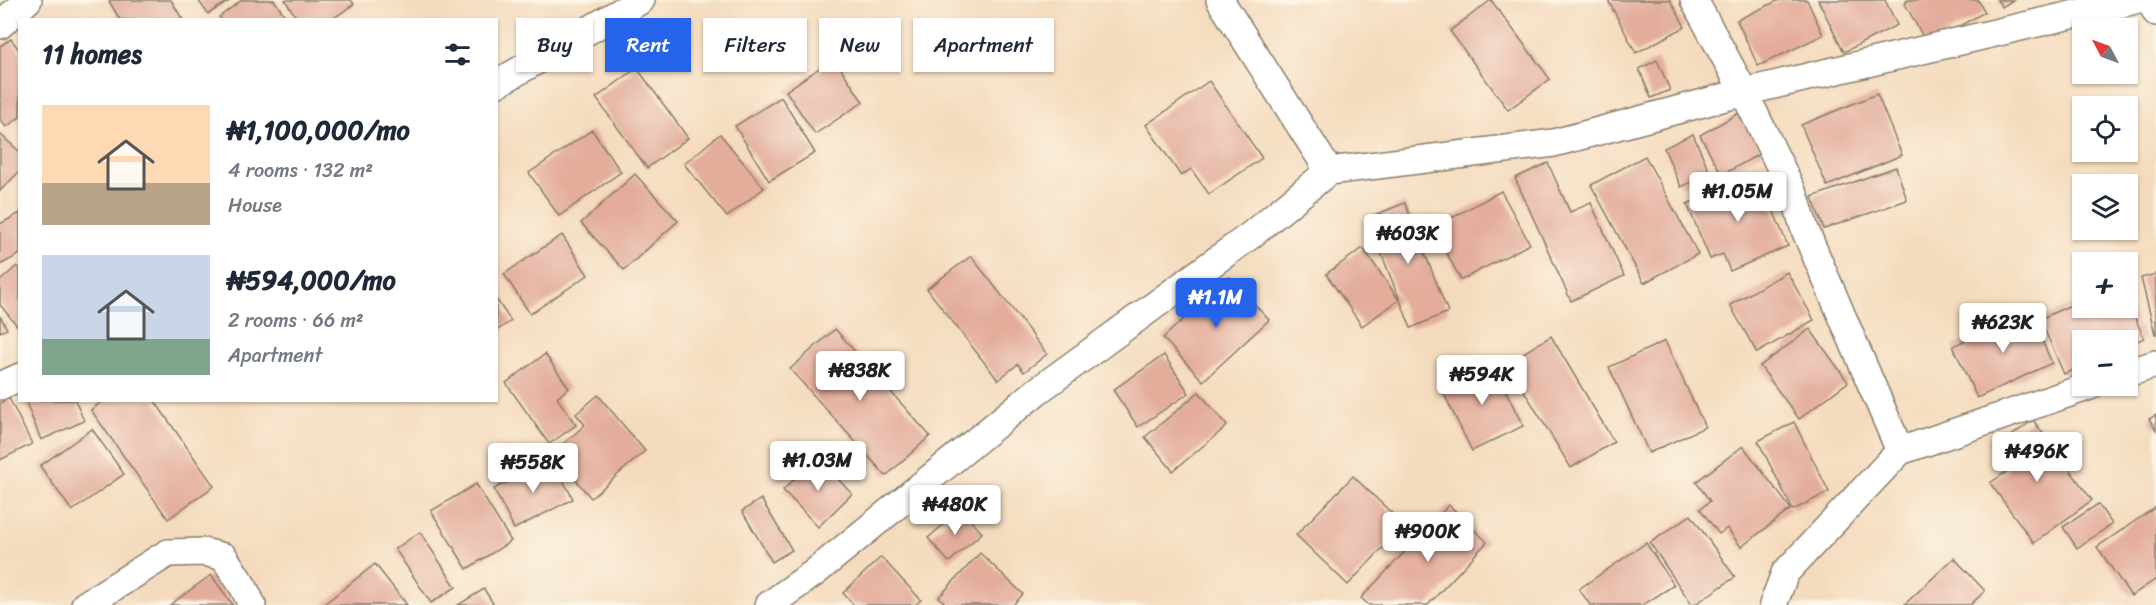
<!DOCTYPE html>
<html lang="en">
<head>
<meta charset="utf-8">
<style>
	body { margin:0; font-family:Sriracha,sans-serif; background:#f2f2f3; color:#1f2937; height:100vh; display:flex; flex-direction:column; font-size:22px; white-space:nowrap }
	* { box-sizing:border-box; margin:0 }
	p { font-size:20px; color:#747a83 }
	.icon { flex:none; width:33px; height:33px; fill:none; stroke:currentColor; stroke-width:2; stroke-linecap:round; stroke-linejoin:round }
	.map { position:relative; flex:1; overflow:hidden }
	.drawer { position:absolute; left:18px; top:18px; width:480px; height:384px; display:flex; flex-direction:column; background:#fff; border-radius:0px; box-shadow:0 2px 4px #0004 }
	.drawer>* { flex:none }
	.guide { position:absolute; left:516px; top:18px; width:570px; height:54px; display:flex; gap:12px }
	.needle { width:39px; rotate:311deg }
	.tools { position:absolute; left:2072px; top:18px; display:grid; gap:12px }
	.tools a { display:grid; place-items:center; width:66px; height:66px; border-radius:0px; background:#fff; box-shadow:0 2px 4px #0004; font-size:30px }
	.price { position:absolute; translate:-50% -51px; padding:0 14px; border-radius:6px; background:#fff; color:#222; font-size:20px; line-height:39px; filter:drop-shadow(0 2px 3px #0008) }
	.price::after { content:''; position:absolute; left:50%; top:36px; width:18px; height:14px; margin-left:-9px; background:inherit; clip-path:polygon(0 0,100% 0,50% 100%) }
	.price.active { background:#2563eb; color:#fff }
	ul { padding:0; list-style:none }
	li { display:flex; align-items:center; gap:18px; height:150px; padding:0 24px }
	li span { display:grid; place-items:center; flex:none; width:168px; height:120px; border-radius:0px; color:#555 }
	li>.icon { margin-inline-start:auto }
	span .icon { width:72px; height:72px; fill:#fffc; stroke-width:1 }
	li b { font-size:26px }
	h2 { display:flex; justify-content:space-between; align-items:center; height:72px; padding:0 24px; font-size:26px }
	.tag { padding:0 21px; border-radius:0px; background:#fff; box-shadow:0 2px 4px #0004; font-size:21px; line-height:54px }
	.tag.active { background:#2563eb; color:#fff }
	.map>svg:first-child { display:block }
	.building { fill:#e3ac9b }
	.lines { fill:none; stroke-linecap:round; stroke-linejoin:round }
	.street-casing { stroke:#887c6c; stroke-width:30 }
	.street { stroke:#fff; stroke-width:27 }
</style>
</head>
<body>
<div class="map">
<svg width="2156" height="605" viewBox="0 0 2156 605">
	<rect width="100%" height="100%" fill="#fcf5e5"/>
	<filter id="ink" filterUnits="userSpaceOnUse"><feTurbulence type="fractalNoise" baseFrequency=".0167" numOctaves="2"/><feDisplacementMap in="SourceGraphic" scale="12" xChannelSelector="R" yChannelSelector="G"/><feConvolveMatrix kernelMatrix="1 2 1 2 8 2 1 2 1" color-interpolation-filters="sRGB"/></filter>
	<filter id="wash" filterUnits="userSpaceOnUse"><feTurbulence type="fractalNoise" baseFrequency=".008" numOctaves="4" result="noise"/><feDisplacementMap in="SourceGraphic" scale="24" xChannelSelector="R" yChannelSelector="G"/><feGaussianBlur stdDeviation="1.35" result="paint"/><feColorMatrix in="noise" values="0 0 0 0 0 0 0 0 0 0 0 0 0 0 0 0 0 1.4 0 .05"/><feComposite in="paint" operator="in"/></filter>
	<g filter="url(#wash)">
		<rect width="100%" height="100%" fill="#f4dbbd"/>
		<g id="blocks">
			<g class="building">
				<path d="M111 0H171L183 20H120L109 1Z"/>
				<path d="M198 0H231L208 14Z"/>
				<path d="M242 0H274L288 20H222L219 17Z"/>
				<path d="M285 0H351L354 4 331 20H298Z"/>
				<path d="M1491 0 1550 79 1508 110 1450 31Z"/>
				<path d="M1608 0H1670L1685 27 1636 53Z"/>
				<path d="M1779 0H1807L1823 35 1758 66 1737 20Z"/>
				<path d="M1818 0H1885L1897 25 1844 52Z"/>
				<path d="M1906 0H1978L1985 12 1927 44 1905 4 1907 2Z"/>
				<path d="M1997 0H2013L2002 7Z"/>
				<path d="M11 39 20 51V117L6 127 0 119V46Z"/>
				<path d="M834 58 863 102 815 134 786 91Z"/>
				<path d="M1657 60 1670 90 1651 98 1639 69Z"/>
				<path d="M637 68 688 138 647 168 596 98Z"/>
				<path d="M1209 81 1262 158 1209 194 1191 169 1181 176 1146 125Z"/>
				<path d="M1877 94 1902 155 1827 186 1801 125Z"/>
				<path d="M781 97 815 153 769 181 735 126Z"/>
				<path d="M1741 112 1763 152 1722 175 1700 135Z"/>
				<path d="M592 130 621 172 559 216 529 173Z"/>
				<path d="M0 134 20 152V171L0 191Z"/>
				<path d="M720 134 764 188 727 217 684 164Z"/>
				<path d="M1693 134 1710 173 1681 187 1664 148Z"/>
				<path d="M1645 156 1698 254 1644 283 1591 185Z"/>
				<path d="M1548 163 1570 212 1591 203 1624 276 1571 301 1515 178Z"/>
				<path d="M1896 167 1907 200 1824 229 1812 197Z"/>
				<path d="M635 174 678 221 624 270 581 223Z"/>
				<path d="M1758 174 1788 246 1730 271 1723 254 1710 259 1687 204Z"/>
				<path d="M1501 191 1530 244 1461 280 1433 228Z"/>
				<path d="M1405 203 1448 312 1411 328 1367 218Z"/>
				<path d="M20 213V254L0 265V224Z"/>
				<path d="M562 235 588 275 530 314 504 274Z"/>
				<path d="M1363 248 1399 300 1362 326 1326 274Z"/>
				<path d="M971 256 1047 354 1024 372 1018 364 998 380 927 289Z"/>
				<path d="M17 266 20 269V329L0 305V281Z"/>
				<path d="M1787 272 1814 320 1757 353 1730 305Z"/>
				<path d="M2156 274V334H2155L2141 278Z"/>
				<path d="M1229 277 1269 320 1203 381 1163 338Z"/>
				<path d="M496 299 511 321 496 331Z"/>
				<path d="M2127 299 2144 338 2127 346V340H2082V366L2064 374 2040 319 2082 300V308H2127Z"/>
				<path d="M2029 311 2052 363 1977 398 1953 346Z"/>
				<path d="M0 316 7 329 0 332Z"/>
				<path d="M835 329 930 436 886 476 790 369Z"/>
				<path d="M1810 329 1848 382 1799 419 1760 366Z"/>
				<path d="M1551 336 1614 442 1571 468 1507 363Z"/>
				<path d="M1665 341 1705 427 1649 453 1609 367Z"/>
				<path d="M545 354 569 388 557 398 576 425 549 444 506 383Z"/>
				<path d="M1164 355 1189 393 1138 427 1113 390Z"/>
				<path d="M1491 361 1523 426 1472 451 1440 386Z"/>
				<path d="M1199 392 1227 426 1173 471 1145 437Z"/>
				<path d="M598 395 645 451 591 498 553 453 585 425 576 414Z"/>
				<path d="M9 398 32 444 0 460V403Z"/>
				<path d="M25 400H75L84 421 41 440Z"/>
				<path d="M104 400H154L214 486 168 519 91 410Z"/>
				<path d="M2156 415V430L2149 419Z"/>
				<path d="M2033 420 2092 500 2034 543 1990 483 2009 470 1994 449Z"/>
				<path d="M1794 422 1829 492 1793 510 1758 441Z"/>
				<path d="M92 429 124 474 72 511 40 466Z"/>
				<path d="M1743 446 1791 509 1741 547 1727 528 1719 534 1700 509 1710 501 1696 482Z"/>
				<path d="M817 457 852 494 818 527 783 490Z"/>
				<path d="M552 459 573 499 514 529 494 489Z"/>
				<path d="M1353 476 1404 525 1348 585 1296 535Z"/>
				<path d="M476 484 511 541 467 569 431 511Z"/>
				<path d="M761 499 792 550 772 562 742 511Z"/>
				<path d="M2098 504 2112 524 2077 548 2063 527Z"/>
				<path d="M1449 505 1487 542 1428 605H1369L1361 598Z"/>
				<path d="M2156 507V579L2131 596 2097 547Z"/>
				<path d="M961 509 982 533 949 562 928 538Z"/>
				<path d="M1691 515 1735 577 1694 605H1692L1650 543Z"/>
				<path d="M420 532 456 587 431 603 395 549Z"/>
				<path d="M1646 543 1674 585 1643 605H1590L1579 589Z"/>
				<path d="M980 553 1023 594 1013 605H947L939 597Z"/>
				<path d="M881 557 921 600 915 605H854L843 593Z"/>
				<path d="M1954 558 1985 591 1970 605H1904Z"/>
				<path d="M375 564 407 605H323Z"/>
				<path d="M211 575 233 605H170Z"/>
				<path d="M484 589 494 605H458Z"/>
			</g>
		</g>
	</g>
	<g filter="url(#ink)">
		<use href="#blocks" fill-opacity="0" stroke="#887c6c" stroke-width="1.5"/>
		<g class="lines">
			<g class="street-casing">
				<g id="street">
					<path d="M1220 0 1329 171"/>
					<path d="M1694 0 1744 92 1795 197 1805 230 1900 451 1785 573 1773 605"/>
					<path d="M2150 0 2156 12"/>
					<path d="M0 25 28 0"/>
					<path d="M496 84 641 0"/>
					<path d="M2127 373 2156 364"/>
					<path d="M0 386 20 377"/>
					<path d="M1900 451 2090 386"/>
					<path d="M85 605 168 553 204 552 224 557 244 588 252 605"/>
					<path d="M769 605 814 573 1036 392 1251 235 1329 171 1554 143 1744 92 2135 0"/>
				</g>
			</g>
			<use href="#street" class="street"/>
		</g>
	</g>
</svg>
<div class="tools">
<a><svg class="needle" viewBox="-14 -14 28 28"><path d="M0-13l5 13h-10z" fill="#e53935"/><path d="M0 13l5-13h-10z" fill="#747a83"/></svg></a>
<a><svg class="icon" aria-label="locate" viewBox="0 0 24 24"><circle cx="12" cy="12" r="6"/><path d="M12 2v4M12 18v4M2 12h4M18 12h4"/></svg></a>
<a><svg class="icon" aria-label="layers" viewBox="0 0 24 24"><path d="M12 4l9 5-9 5-9-5zM3 14l9 5 9-5"/></svg></a>
<a>+</a>
<a>−</a>
</div>
<b class="price" style="left:1738px;top:223px">₦1.05M</b>
<b class="price" style="left:1408px;top:265px">₦603K</b>
<b class="price active" style="left:1216px;top:329px">₦1.1M</b>
<b class="price" style="left:2003px;top:354px">₦623K</b>
<b class="price" style="left:860px;top:402px">₦838K</b>
<b class="price" style="left:1482px;top:406px">₦594K</b>
<b class="price" style="left:2037px;top:483px">₦496K</b>
<b class="price" style="left:818px;top:492px">₦1.03M</b>
<b class="price" style="left:533px;top:494px">₦558K</b>
<b class="price" style="left:955px;top:536px">₦480K</b>
<b class="price" style="left:1428px;top:563px">₦900K</b>
<div class="guide">
<a class="tag">Buy</a>
<a class="tag active">Rent</a>
<a class="tag">Filters</a>
<a class="tag">New</a>
<a class="tag">Apartment</a>
</div>
<section class="drawer">
<h2>11 homes<svg class="icon" aria-label="filters" viewBox="0 0 24 24"><path d="M4 7h16M4 17h16"/><circle cx="9" cy="7" r="2"/><circle cx="15" cy="17" r="2"/></svg></h2>
<ul>
<li><span style="background:linear-gradient(#ffd9b3 65%,#b9a48a 0)"><svg class="icon" aria-label="home" viewBox="0 0 24 24"><path d="M3 11l9-7 9 7M6 9v11h12V9"/></svg></span><div><b>₦1,100,000/mo</b><p>4 rooms · 132 m²</p><p>House</p></div></li>
<li><span style="background:linear-gradient(#c9d6e8 70%,#7fa58c 0)"><svg class="icon" aria-label="home" viewBox="0 0 24 24"><path d="M3 11l9-7 9 7M6 9v11h12V9"/></svg></span><div><b>₦594,000/mo</b><p>2 rooms · 66 m²</p><p>Apartment</p></div></li>
</ul>
</section>
</div>
</body>
</html>
